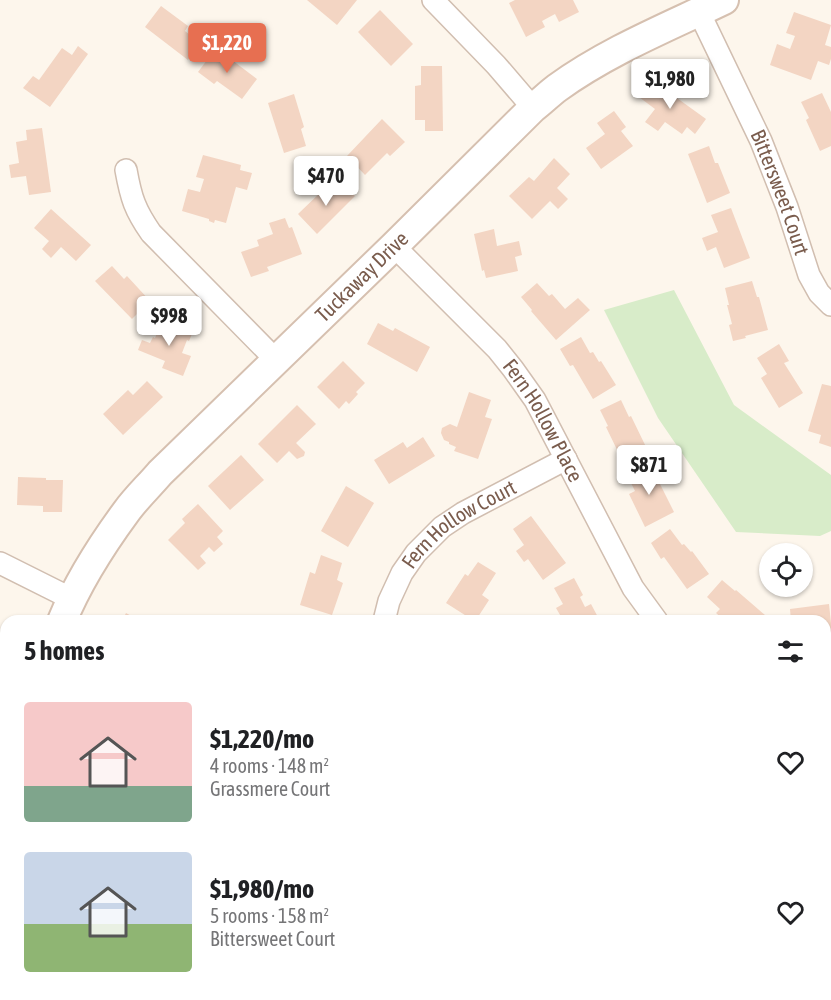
<!DOCTYPE html>
<html lang="en">
<head>
<meta charset="utf-8">
<style>
	body { margin:0; font-family:"Asap Condensed",sans-serif; background:#f2f2f2; color:#202124; height:100vh; display:flex; flex-direction:column; font-size:22px; white-space:nowrap }
	* { box-sizing:border-box; margin:0 }
	p { font-size:20px; color:#757577 }
	.icon { flex:none; width:33px; height:33px; fill:none; stroke:currentColor; stroke-width:2; stroke-linecap:round; stroke-linejoin:round }
	.map { position:relative; flex:1; overflow:hidden }
	.side { position:absolute; left:0px; top:615px; width:831px; height:386px; display:flex; flex-direction:column; background:#fff; border-radius:18px 18px 0 0; box-shadow:0 2px 4px #0004 }
	.side>* { flex:none }
	.controls { position:absolute; left:759px; top:543px; display:grid; gap:12px }
	.controls a { display:grid; place-items:center; width:54px; height:54px; border-radius:50%; background:#fff; box-shadow:0 2px 4px #0004; font-size:30px }
	.price { position:absolute; translate:-50% -51px; padding:0 14px; border-radius:6px; background:#fff; color:#222; font-size:20px; line-height:39px; filter:drop-shadow(0 2px 3px #0008) }
	.price::after { content:''; position:absolute; left:50%; top:36px; width:18px; height:14px; margin-left:-9px; background:inherit; clip-path:polygon(0 0,100% 0,50% 100%) }
	.price.current { background:#e76f51; color:#fff }
	ul { padding:0; list-style:none }
	li { display:flex; align-items:center; gap:18px; height:150px; padding:0 24px }
	li span { display:grid; place-items:center; flex:none; width:168px; height:120px; border-radius:6px; color:#555 }
	li>.icon { margin-inline-start:auto }
	span .icon { width:72px; height:72px; fill:#fffc; stroke-width:1 }
	li b { font-size:26px }
	h2 { display:flex; justify-content:space-between; align-items:center; height:72px; padding:0 24px; font-size:26px }
	.map>svg:first-child { display:block }
	.green { fill:#d8ecc9 }
	.building { fill:#f3d5c3 }
	.lines { fill:none; stroke-linecap:round; stroke-linejoin:round }
	.street-casing { stroke:#d1beb0; stroke-width:24 }
	.secondary-casing { stroke:#d6c0b0; stroke-width:32 }
	.path { stroke:#d9b8a5; stroke-width:4; stroke-dasharray:1.5 4.5; stroke-linecap:butt }
	.street { stroke:#fff; stroke-width:21 }
	.secondary { stroke:#fff; stroke-width:28 }
	.labels { text-anchor:middle; stroke-width:4.5; stroke-linejoin:round; paint-order:stroke }
	.street-label { font-size:21px; fill:#7a5c4d; stroke:#fffaf3 }
</style>
</head>
<body>
<div class="map">
<svg width="831" height="1000" viewBox="0 0 831 1000">
	<rect width="100%" height="100%" fill="#fdf6ec"/>
	<path class="green" d="M674 290 734 405 831 475V531L820 536 736 532 658 418 604 310Z"/>
	<g class="building">
		<path d="M307 0H357L337 25Z"/>
		<path d="M515 0H573L579 12 559 22 555 14 542 21 545 27 526 37 509 3Z"/>
		<path d="M161 6 188 26 185 31 200 43 188 60 145 27Z"/>
		<path d="M380 10 413 44 391 66 358 32Z"/>
		<path d="M794 12 831 25 825 45 831 47V59L829 65 818 61 811 80 770 65 777 44 790 49 795 36 786 33Z"/>
		<path d="M78 46 88 54 50 107 23 88 33 76 39 80 62 48 72 55Z"/>
		<path d="M216 48 257 79 242 99 217 81 214 84 198 72Z"/>
		<path d="M421 66H442L443 131H425V120H415V86L421 85Z"/>
		<path d="M652 80 706 119 695 134 687 127 682 134 665 122 658 131 645 122 655 109 639 97Z"/>
		<path d="M822 93 831 112V146L820 151 806 120 809 118 801 102Z"/>
		<path d="M294 94 304 127 301 129 306 146 284 153 268 103Z"/>
		<path d="M614 111 626 127 621 131 633 146 601 169 586 148 605 134 597 123Z"/>
		<path d="M382 119 405 142 390 156 387 153 365 175 347 156Z"/>
		<path d="M42 128 51 192 29 195 26 176 11 178 9 165 19 163 16 142 27 140 26 130Z"/>
		<path d="M709 146 715 163H718L730 193 707 203 688 154Z"/>
		<path d="M203 155 241 165 240 170 252 173 247 190 236 187 226 223 215 220 214 223 209 221V219L182 211 188 189 200 192 204 179 196 177Z"/>
		<path d="M554 158 570 174 557 188 568 199 558 209 550 201 532 219 509 196 529 177 534 181Z"/>
		<path d="M340 181 355 196 317 234 298 214 323 190 327 194Z"/>
		<path d="M731 208 750 258 724 268 716 247 707 251 702 238 718 232 711 215Z"/>
		<path d="M51 209 91 245 76 261 61 247 51 258 42 249 49 241 34 228Z"/>
		<path d="M285 218 289 228 292 227 302 254 267 267 269 271 251 277 241 252 259 246 257 240 273 234 269 223Z"/>
		<path d="M494 229 497 246 519 241 522 255 515 257 518 271 486 278 484 270 482 271 474 234Z"/>
		<path d="M112 266 124 279 127 276 150 301 132 319 95 281Z"/>
		<path d="M752 281 757 297H759L768 330 745 336 746 338 733 341 729 325 732 324 727 305H729L725 288Z"/>
		<path d="M537 283 549 296 552 294 565 309 578 298 590 310 556 340 531 311 532 310 521 297Z"/>
		<path d="M163 319 187 329 186 332 192 334 189 341 187 340 182 353 191 356 183 376 162 368 165 361 138 350 142 340 150 343 153 337 155 338Z"/>
		<path d="M378 323 393 331 395 328 430 347 417 372 367 344Z"/>
		<path d="M581 337 590 353 593 352 599 362 601 361 616 385 593 399 573 365 570 366 560 349Z"/>
		<path d="M779 344 789 361 784 363 803 393 779 408 761 378 767 374 757 358Z"/>
		<path d="M343 361 365 383 356 392 358 394 349 404 346 401 339 409 317 387Z"/>
		<path d="M147 381 163 397 123 435 103 414 128 390 133 395Z"/>
		<path d="M822 384 831 386V447L819 443 821 435 808 431Z"/>
		<path d="M469 392 491 400 485 417 492 419 478 459 454 451 456 447 449 444V442L444 440 441 433 442 428 450 424 457 427Z"/>
		<path d="M621 400 629 417 631 416 647 449 622 460 606 427 608 426 600 410Z"/>
		<path d="M297 405 316 424 296 443 305 452 304 456 297 459 289 451 277 463 258 444Z"/>
		<path d="M423 437 435 456 389 484 374 460 403 442 407 448Z"/>
		<path d="M241 455 264 480 230 510 208 486Z"/>
		<path d="M650 464 674 512 645 527 629 494 635 491 627 475Z"/>
		<path d="M18 477 46 478V480H63L62 512H43V506L17 505Z"/>
		<path d="M346 486 374 503 348 547 321 531Z"/>
		<path d="M198 504 223 531 217 537 223 544 214 552 209 547 200 556 206 563 198 570 168 540 185 523 182 519Z"/>
		<path d="M531 516 566 563 543 580 528 559 524 562 516 551 524 545 513 529Z"/>
		<path d="M670 529 682 545 684 544 691 552 692 551 709 574 687 589 664 557 661 559 651 543Z"/>
		<path d="M321 555 342 563 337 580 343 583 332 615 300 605 310 572 315 574Z"/>
		<path d="M478 562 496 573 482 595 489 600 476 620 468 615V617L446 603 465 574 468 576Z"/>
		<path d="M574 578 583 595 580 597 585 607 591 604 600 621H566L565 619 563 620 556 608 563 604 554 588Z"/>
		<path d="M722 580 735 591 736 590 765 615 759 621H725L716 613 720 609 707 597Z"/>
		<path d="M829 604 831 623V645L825 646V621H791L790 609Z"/>
		<path d="M126 613 140 621H122Z"/>
		<path d="M825 766H831L829 787H825Z"/>
		<path d="M111 994H145L149 1000H116Z"/>
	</g>
	<g class="lines">
		<g class="street-casing">
			<g id="street">
				<path d="M433 0 496 65 533 108"/>
				<path id="s1" d="M699 12 761 141 787 207 809 275 819 293 831 305"/>
				<path d="M126 170C131 198 135 210 151 233L276 360"/>
				<path id="s2" d="M394 246 497 349 513 369 535 400 633 588 657 621"/>
				<path d="M0 563 72 599"/>
				<path id="s3" d="M384 621 389 601 402 573 416 553 442 527 463 513 566 459"/>
				<path d="M825 699H831"/>
				<path d="M0 800H6"/>
			</g>
		</g>
		<g class="secondary-casing">
			<g id="secondary">
				<path id="s4" d="M62 621C78 582 101 546 126 512 136 498 149 486 160 473L394 246 533 108C541 102 549 94 557 88 608 51 668 27 724 0"/>
				<path d="M61 994 62 1000"/>
			</g>
		</g>
		<g class="path">
			<path d="M578 994 589 1000"/>
			<path d="M337 1000 358 994"/>
		</g>
		<use href="#street" class="street"/>
		<use href="#secondary" class="secondary"/>
	</g>
	<g class="labels">
		<g class="street-label">
			<text dy="7" stroke="none"><textPath href="#s1" startOffset="198">Bittersweet Court</textPath></text>
			<text dy="7" stroke="none"><textPath href="#s4" startOffset="460">Tuckaway Drive</textPath></text>
			<text dy="7" stroke="none"><textPath href="#s2" startOffset="231">Fern Hollow Place</textPath></text>
			<text dy="7" stroke="none"><textPath href="#s3" startOffset="128">Fern Hollow Court</textPath></text>
		</g>
	</g>
</svg>
<div class="controls">
<a><svg class="icon" aria-label="locate" viewBox="0 0 24 24"><circle cx="12" cy="12" r="6"/><path d="M12 2v4M12 18v4M2 12h4M18 12h4"/></svg></a>
</div>
<b class="price current" style="left:227px;top:74px">$1,220</b>
<b class="price" style="left:670px;top:110px">$1,980</b>
<b class="price" style="left:326px;top:207px">$470</b>
<b class="price" style="left:169px;top:347px">$998</b>
<b class="price" style="left:649px;top:496px">$871</b>
<section class="side">
<h2>5 homes<svg class="icon" aria-label="filters" viewBox="0 0 24 24"><path d="M4 7h16M4 17h16"/><circle cx="9" cy="7" r="2"/><circle cx="15" cy="17" r="2"/></svg></h2>
<ul>
<li><span style="background:linear-gradient(#f6c9c9 70%,#7fa58c 0)"><svg class="icon" aria-label="home" viewBox="0 0 24 24"><path d="M3 11l9-7 9 7M6 9v11h12V9"/></svg></span><div><b>$1,220/mo</b><p>4 rooms · 148 m²</p><p>Grassmere Court</p></div><svg class="icon" aria-label="heart" viewBox="0 0 24 24"><path d="M12 20l-8-8c-3-5 5-10 8-4 3-6 11-1 8 4z"/></svg></li>
<li><span style="background:linear-gradient(#c9d6e8 60%,#8fb573 0)"><svg class="icon" aria-label="home" viewBox="0 0 24 24"><path d="M3 11l9-7 9 7M6 9v11h12V9"/></svg></span><div><b>$1,980/mo</b><p>5 rooms · 158 m²</p><p>Bittersweet Court</p></div><svg class="icon" aria-label="heart" viewBox="0 0 24 24"><path d="M12 20l-8-8c-3-5 5-10 8-4 3-6 11-1 8 4z"/></svg></li>
</ul>
</section>
</div>
</body>
</html>
